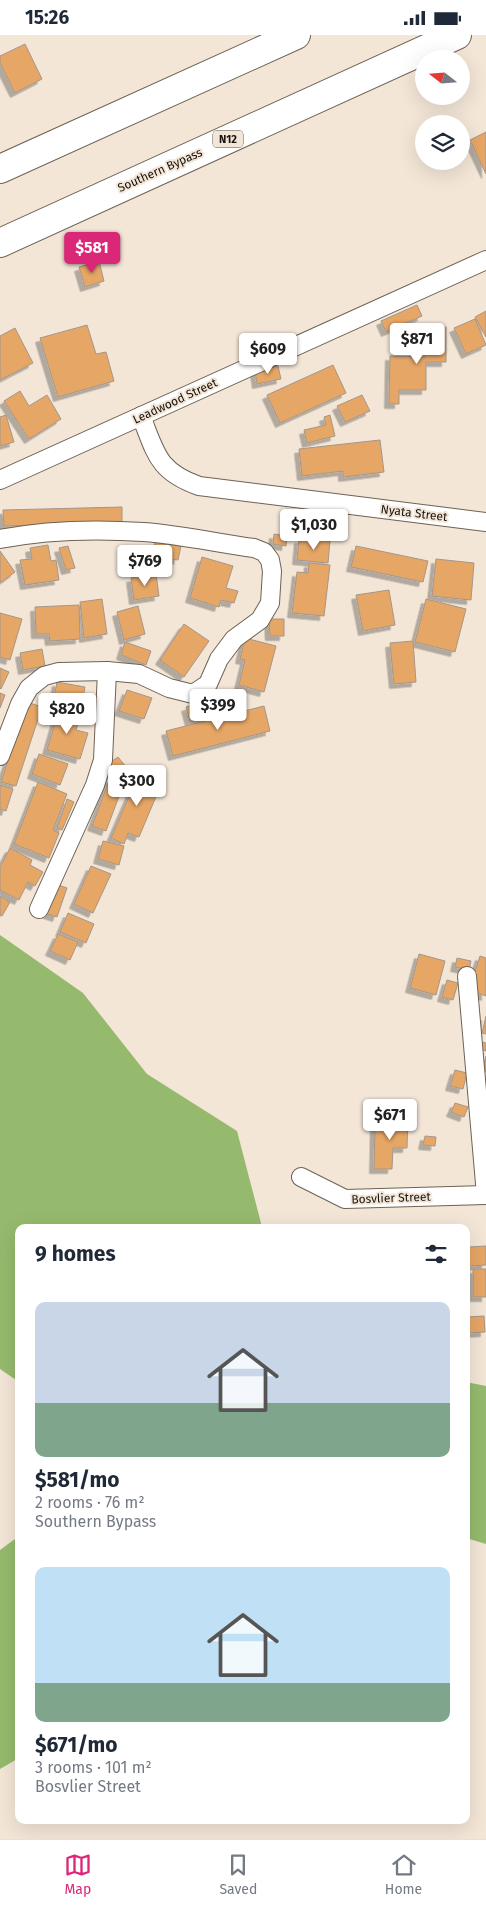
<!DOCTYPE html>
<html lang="en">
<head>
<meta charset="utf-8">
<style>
	body { margin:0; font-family:"Fira Sans",sans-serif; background:#f2f2f3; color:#1f2937; height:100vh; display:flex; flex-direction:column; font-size:19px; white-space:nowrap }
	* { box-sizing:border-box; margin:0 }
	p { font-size:16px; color:#747a83 }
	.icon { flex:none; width:28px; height:28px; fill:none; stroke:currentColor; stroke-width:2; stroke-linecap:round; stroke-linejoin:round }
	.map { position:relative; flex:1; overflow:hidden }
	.panel { position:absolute; left:15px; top:1189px; width:455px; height:600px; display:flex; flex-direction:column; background:#fff; border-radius:10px; box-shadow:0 5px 20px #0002 }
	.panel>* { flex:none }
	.needle { width:32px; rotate:287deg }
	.tools { position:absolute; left:415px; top:15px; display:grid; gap:10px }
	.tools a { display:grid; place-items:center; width:55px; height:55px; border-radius:50%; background:#fff; box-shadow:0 5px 20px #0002; font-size:25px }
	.price { position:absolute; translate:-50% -42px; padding:0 11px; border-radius:5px; background:#fff; color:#222; font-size:16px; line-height:32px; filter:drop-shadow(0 1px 2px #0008) }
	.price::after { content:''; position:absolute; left:50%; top:30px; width:15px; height:11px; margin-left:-8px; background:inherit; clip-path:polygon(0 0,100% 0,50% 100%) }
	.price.on { background:#db2777; color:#fff }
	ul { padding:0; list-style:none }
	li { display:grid; align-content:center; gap:10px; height:265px; padding:0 20px }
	li span { display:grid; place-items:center; height:155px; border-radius:10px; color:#555 }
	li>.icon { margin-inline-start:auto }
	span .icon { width:90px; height:90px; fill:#fffc; stroke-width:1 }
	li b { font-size:21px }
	h2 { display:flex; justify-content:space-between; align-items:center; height:60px; padding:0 20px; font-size:21px }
	.status { display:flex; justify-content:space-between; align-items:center; height:35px; padding:0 25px; background:#fff; direction:ltr }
	.status svg { height:14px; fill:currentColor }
	.tab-bar { display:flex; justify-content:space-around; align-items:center; height:70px; border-top:1px solid #e0e1e3; background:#fff; font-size:14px; color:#747a83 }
	.tab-bar a { display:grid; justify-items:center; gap:2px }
	.tab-bar .on { color:#db2777 }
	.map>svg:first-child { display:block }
	.forest { fill:#95ba6d }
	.building { fill:#e6a666; stroke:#a49689; filter:url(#shadow) }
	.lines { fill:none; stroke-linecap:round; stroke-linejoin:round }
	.street-casing { stroke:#6d6254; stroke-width:20 }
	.highway-casing { stroke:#6d6254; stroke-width:30 }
	.street { stroke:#fff; stroke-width:18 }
	.highway { stroke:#fff; stroke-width:28 }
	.labels { text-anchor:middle; stroke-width:4; stroke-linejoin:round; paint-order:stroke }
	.shield { fill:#f3e6d7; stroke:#5a524a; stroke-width:1 }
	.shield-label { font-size:11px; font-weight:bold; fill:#18130e }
	.street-label { font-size:12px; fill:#18130e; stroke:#f3e6d7 }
</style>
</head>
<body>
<div class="status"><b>15:26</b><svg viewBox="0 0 49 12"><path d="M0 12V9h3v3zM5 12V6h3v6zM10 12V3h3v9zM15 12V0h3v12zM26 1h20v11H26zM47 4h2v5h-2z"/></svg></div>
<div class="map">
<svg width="486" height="1804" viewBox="0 0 486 1804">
	<defs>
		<filter id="shadow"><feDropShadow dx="-4.5" dy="4.5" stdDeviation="0" flood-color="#0004"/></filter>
	</defs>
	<rect width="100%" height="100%" fill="#f3e6d7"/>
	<g class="forest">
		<path d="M0 900 83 958 147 1039 237 1096 262 1192H19V1347L0 1334Z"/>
		<path d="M466 1347 486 1351V1509L466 1503Z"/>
		<path d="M19 1501V1723L0 1734V1515Z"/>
	</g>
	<g class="building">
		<path d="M25 9 42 44 15 58 0 28V21Z"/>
		<path d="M486 97V139L470 105Z"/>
		<path d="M99 226 104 246 85 252 79 232Z"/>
		<path d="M417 270 422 281 386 297 381 286Z"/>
		<path d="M486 276V302L475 282Z"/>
		<path d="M475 284 486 310 466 319 454 293Z"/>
		<path d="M87 290 96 319 106 317 114 346 58 362 40 303Z"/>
		<path d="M426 292H446V327H426V355H399V369H389L390 321 425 322Z"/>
		<path d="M15 293 33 328 0 345V301Z"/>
		<path d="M333 330 346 358 280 388 267 360Z"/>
		<path d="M278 331 281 344 257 349 255 336Z"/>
		<path d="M20 356 29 371 47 360 61 384 29 404 4 366Z"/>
		<path d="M362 360 370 376 345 387 337 371Z"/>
		<path d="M6 380 14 407 0 411V382Z"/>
		<path d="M330 380 335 401 307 408 304 395 326 390 324 382Z"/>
		<path d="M380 405 384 437 343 442V436L302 441 299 414Z"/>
		<path d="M122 472V488L4 491 3 475Z"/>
		<path d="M274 499 287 501 286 511 273 509Z"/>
		<path d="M299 504 330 506 328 528 297 525Z"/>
		<path d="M155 506 181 511 178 525 152 521Z"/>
		<path d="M48 510 51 526 56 525 59 545 25 550 20 525 32 524 30 513Z"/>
		<path d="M68 511 75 533 66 535 59 513Z"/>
		<path d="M356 511 428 526 423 547 351 532Z"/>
		<path d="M0 516 15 537 0 548Z"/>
		<path d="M202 522 233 531 226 553 238 556 234 568 221 565 219 572 190 563Z"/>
		<path d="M436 524 474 528 471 565 432 561Z"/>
		<path d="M309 528 330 530 324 581 292 578 297 537 308 538Z"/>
		<path d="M156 539 159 561 134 565 131 543Z"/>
		<path d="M389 555 395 590 363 596 356 560Z"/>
		<path d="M102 564 107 599 84 603 80 567Z"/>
		<path d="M426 564 466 574 455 617 415 607Z"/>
		<path d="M79 570 80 604 50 606 49 599H36L35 572Z"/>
		<path d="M138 571 145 599 124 605 117 577Z"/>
		<path d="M0 578 22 584 10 625 0 622Z"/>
		<path d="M269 584H284V601H270Z"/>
		<path d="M184 589 209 606 184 642 160 625Z"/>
		<path d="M245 603 276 611 264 657 239 650 245 625 240 624Z"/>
		<path d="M413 606 416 647 394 649 390 608Z"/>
		<path d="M125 607 151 616 146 630 121 620Z"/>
		<path d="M42 614 45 631 23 635 20 618Z"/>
		<path d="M0 633 9 637 1 654 0 653Z"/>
		<path d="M57 647 85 652 81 673 53 668Z"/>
		<path d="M127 655 152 663 144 684 119 676Z"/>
		<path d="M0 658 5 660 0 673Z"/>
		<path d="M228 659 233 674 190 687 186 672Z"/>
		<path d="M27 667 42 672 16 751 1 747Z"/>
		<path d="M264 671 270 696 173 721 166 696Z"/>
		<path d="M59 673 81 679 76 695 88 698 80 724 47 715Z"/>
		<path d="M39 719 68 729 60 750 32 739Z"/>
		<path d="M118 722 127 733 115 742 106 730Z"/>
		<path d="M140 736 163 745 139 802 128 798 124 809 111 803Z"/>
		<path d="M110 743 124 748 106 796 92 791Z"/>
		<path d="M38 747 67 759 53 795 59 798 49 823 14 809Z"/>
		<path d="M0 750 13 754 6 776 0 774Z"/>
		<path d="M67 764 74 767 62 795 57 793Z"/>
		<path d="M103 806 124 811 119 830 98 824Z"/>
		<path d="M10 813 32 825 30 830 43 837 35 851 28 847 19 865 0 855V832Z"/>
		<path d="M91 831 111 839 93 878 74 869Z"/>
		<path d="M53 848 67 853 57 882 42 877Z"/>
		<path d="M0 861 10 867 2 881 0 880Z"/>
		<path d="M68 878 94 889 86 908 60 897Z"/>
		<path d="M58 899 78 907 70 925 50 916Z"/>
		<path d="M419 919 445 926 436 960 410 953Z"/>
		<path d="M480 921 486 923V961L469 955Z"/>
		<path d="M457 923 471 926 469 935 455 932Z"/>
		<path d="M447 945 458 948 453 965 442 962Z"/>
		<path d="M486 981V999L482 998Z"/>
		<path d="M482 1007 486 1008V1016L480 1014Z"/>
		<path d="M486 1021V1037L482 1036Z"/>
		<path d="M455 1035 467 1038 463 1054 450 1051Z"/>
		<path d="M455 1068 468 1072 464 1082 451 1077Z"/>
		<path d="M387 1081H408L407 1113H393L392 1134H374L375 1091 387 1092Z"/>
		<path d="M425 1101 436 1102 435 1111 423 1110Z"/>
		<path d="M486 1211V1230L469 1231V1212Z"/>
		<rect x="473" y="1234" width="13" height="28"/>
		<path d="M484 1281 485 1297 466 1298V1282Z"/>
	</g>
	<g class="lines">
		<g class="street-casing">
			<g id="street">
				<path d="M141 381C156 418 157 436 199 451L486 487"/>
				<path d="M0 445 486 225"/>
				<path d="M0 504C46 495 97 494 144 497 181 500 218 508 254 513L264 517 270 525 272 536 270 568 260 585 234 604 219 624 208 649 193 659 169 653 139 639 107 636 59 637 44 641 29 653 20 669 0 721"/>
				<path d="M39 874 95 750 103 725 107 636"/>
				<path d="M467 941 486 1160"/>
				<path d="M301 1142 345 1164 486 1160"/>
			</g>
		</g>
		<g class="highway-casing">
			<g id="highway">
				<path d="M0 134 296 0"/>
				<path d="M0 208 457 0"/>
			</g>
		</g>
		<use href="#street" class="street"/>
		<use href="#highway" class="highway"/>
	</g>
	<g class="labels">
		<rect class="shield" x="213" y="95.5" width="30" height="17" rx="4"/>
		<g class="shield-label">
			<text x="228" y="108">N12</text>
		</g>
		<g class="street-label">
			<text transform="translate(160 135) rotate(-24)" y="4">Southern Bypass</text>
			<text transform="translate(175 366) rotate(-25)" y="4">Leadwood Street</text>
			<text transform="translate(414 478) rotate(7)" y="4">Nyata Street</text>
			<text transform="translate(391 1163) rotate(-2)" y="4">Bosvlier Street</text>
		</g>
	</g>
</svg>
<div class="tools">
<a><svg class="needle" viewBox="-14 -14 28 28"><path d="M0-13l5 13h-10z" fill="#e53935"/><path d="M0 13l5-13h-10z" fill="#747a83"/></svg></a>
<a><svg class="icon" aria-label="layers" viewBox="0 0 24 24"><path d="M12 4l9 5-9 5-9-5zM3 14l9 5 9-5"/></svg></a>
</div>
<b class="price on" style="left:92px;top:239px">$581</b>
<b class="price" style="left:417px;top:330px">$871</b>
<b class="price" style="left:268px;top:340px">$609</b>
<b class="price" style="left:314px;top:516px">$1,030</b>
<b class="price" style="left:145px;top:552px">$769</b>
<b class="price" style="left:218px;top:696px">$399</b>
<b class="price" style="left:67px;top:700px">$820</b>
<b class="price" style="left:137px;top:772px">$300</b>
<b class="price" style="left:390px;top:1106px">$671</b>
<section class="panel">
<h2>9 homes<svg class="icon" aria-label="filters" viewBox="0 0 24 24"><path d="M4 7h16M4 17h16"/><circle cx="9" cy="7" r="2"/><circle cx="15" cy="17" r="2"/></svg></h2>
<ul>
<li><span style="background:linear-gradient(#c9d6e8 65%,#7fa58c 0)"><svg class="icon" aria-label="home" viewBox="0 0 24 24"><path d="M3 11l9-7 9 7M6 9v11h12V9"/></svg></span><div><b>$581/mo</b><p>2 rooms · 76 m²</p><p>Southern Bypass</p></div></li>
<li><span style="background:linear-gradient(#bfe0f5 75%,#7fa58c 0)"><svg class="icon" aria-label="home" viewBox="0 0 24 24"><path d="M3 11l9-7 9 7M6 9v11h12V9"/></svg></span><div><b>$671/mo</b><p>3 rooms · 101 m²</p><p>Bosvlier Street</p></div></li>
</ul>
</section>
</div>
<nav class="tab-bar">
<a class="on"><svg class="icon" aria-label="map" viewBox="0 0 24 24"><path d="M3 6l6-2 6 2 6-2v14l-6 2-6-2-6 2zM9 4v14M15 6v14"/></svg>Map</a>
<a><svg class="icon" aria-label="saved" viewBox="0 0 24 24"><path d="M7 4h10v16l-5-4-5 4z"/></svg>Saved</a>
<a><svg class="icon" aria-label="home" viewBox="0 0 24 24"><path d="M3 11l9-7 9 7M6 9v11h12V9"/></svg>Home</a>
</nav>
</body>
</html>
